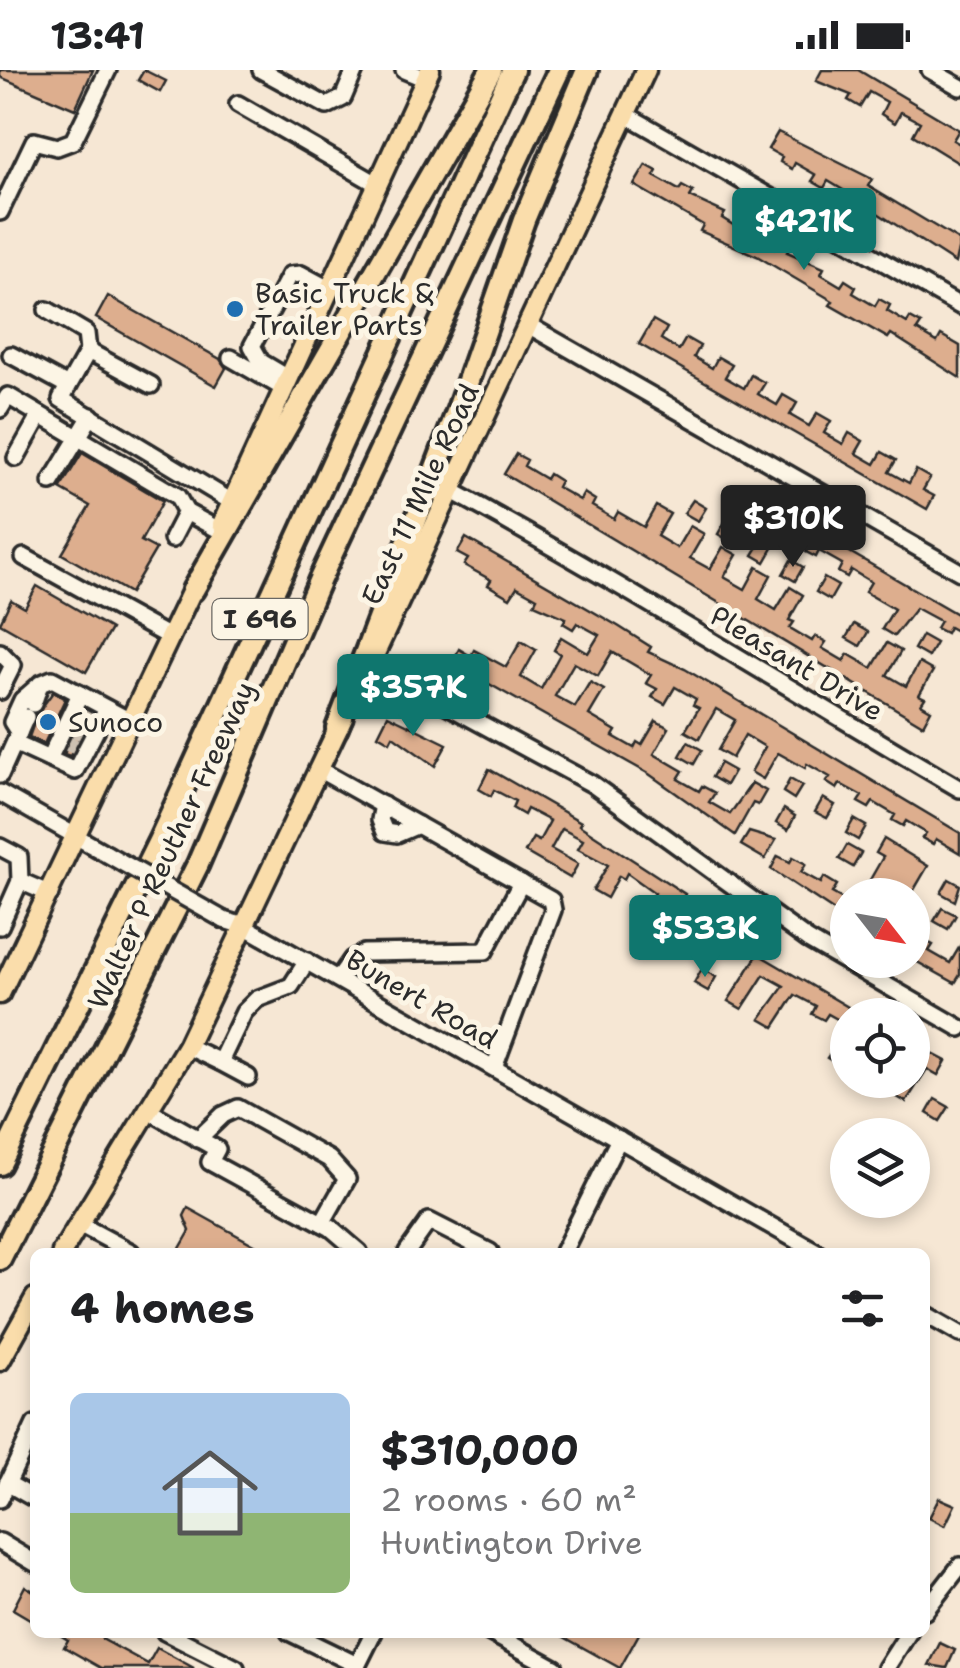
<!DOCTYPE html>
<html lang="en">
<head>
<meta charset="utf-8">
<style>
	body { margin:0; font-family:"Shantell Sans",sans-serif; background:#f2f2f2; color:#202124; height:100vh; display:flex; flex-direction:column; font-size:38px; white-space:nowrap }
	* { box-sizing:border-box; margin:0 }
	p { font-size:32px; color:#757577 }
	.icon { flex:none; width:55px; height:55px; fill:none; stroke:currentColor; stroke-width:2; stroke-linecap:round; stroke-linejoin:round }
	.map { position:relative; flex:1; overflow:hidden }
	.drawer { position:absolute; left:30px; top:1178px; width:900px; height:390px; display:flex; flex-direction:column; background:#fff; border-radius:15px; box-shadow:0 5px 15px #0003 }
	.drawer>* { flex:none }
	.needle { width:65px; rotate:121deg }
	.controls { position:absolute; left:830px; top:808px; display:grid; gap:20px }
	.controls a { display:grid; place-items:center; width:100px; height:100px; border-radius:50%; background:#fff; box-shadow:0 5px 15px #0003; font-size:50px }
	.price { position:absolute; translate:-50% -85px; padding:0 22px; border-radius:10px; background:#0f766e; color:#fff; font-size:32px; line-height:65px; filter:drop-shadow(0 2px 5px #0008) }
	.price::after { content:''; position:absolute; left:50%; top:60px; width:30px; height:22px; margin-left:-15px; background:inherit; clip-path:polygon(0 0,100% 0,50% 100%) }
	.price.active { background:#222; color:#fff }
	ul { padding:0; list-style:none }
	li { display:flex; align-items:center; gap:30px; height:250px; padding:0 40px }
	li span { display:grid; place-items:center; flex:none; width:280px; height:200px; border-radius:15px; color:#555 }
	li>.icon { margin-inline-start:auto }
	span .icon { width:120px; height:120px; fill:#fffc; stroke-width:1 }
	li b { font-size:42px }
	h2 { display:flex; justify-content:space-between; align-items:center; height:120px; padding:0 40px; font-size:42px }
	.status { display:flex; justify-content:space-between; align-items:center; height:70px; padding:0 50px; background:#fff; direction:ltr }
	.status svg { height:28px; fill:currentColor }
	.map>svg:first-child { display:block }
	.building { fill:#ddae8e; stroke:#2b2b2b; stroke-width:2.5 }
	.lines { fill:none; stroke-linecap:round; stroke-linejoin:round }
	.minor-tunnel { stroke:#cdc1b2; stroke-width:15; stroke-dasharray:15 8; stroke-linecap:butt }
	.minor-casing { stroke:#2b2b2b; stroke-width:22 }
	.major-casing { stroke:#2b2b2b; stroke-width:25 }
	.highway-casing { stroke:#2b2b2b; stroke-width:28 }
	.minor { stroke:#fcf5e5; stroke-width:15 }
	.major { stroke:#faddab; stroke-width:18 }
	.highway { stroke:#faddab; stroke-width:20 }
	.minor-bridge-casing { stroke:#2b2b2b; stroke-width:22; stroke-linecap:butt }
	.minor-bridge { stroke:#fcf5e5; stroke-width:15 }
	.poi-dot { fill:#1f6fb2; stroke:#fcf5e5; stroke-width:4 }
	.labels { text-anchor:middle; stroke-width:10; stroke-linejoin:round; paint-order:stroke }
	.shield { fill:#fcf5e5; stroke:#6a6863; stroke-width:2.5 }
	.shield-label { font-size:25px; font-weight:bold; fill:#2b2b2b }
	.poi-label { font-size:28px; fill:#2b2b2b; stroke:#fcf5e5; text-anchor:start }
	.street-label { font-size:28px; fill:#2b2b2b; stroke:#fcf5e5 }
</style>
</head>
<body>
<div class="status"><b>13:41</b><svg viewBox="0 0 49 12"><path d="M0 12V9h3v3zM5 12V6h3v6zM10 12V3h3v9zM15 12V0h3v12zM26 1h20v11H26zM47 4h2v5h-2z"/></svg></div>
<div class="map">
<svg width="960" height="1598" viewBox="0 0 960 1598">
	<rect width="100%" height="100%" fill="#f6e7d4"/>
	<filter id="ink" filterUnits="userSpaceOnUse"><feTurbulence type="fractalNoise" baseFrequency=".01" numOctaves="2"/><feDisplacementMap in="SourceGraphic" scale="20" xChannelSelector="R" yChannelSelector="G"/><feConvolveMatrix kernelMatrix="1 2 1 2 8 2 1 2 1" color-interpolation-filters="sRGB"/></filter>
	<g filter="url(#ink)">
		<g class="building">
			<path d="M0 0H93L75 39 0 7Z"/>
			<path d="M144 0 166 11 160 22 138 10Z"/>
			<path d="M822 0H858L959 60 953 70 960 74V94L913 65 920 52 901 42 895 53 881 44 887 32 869 22 860 37 848 30 851 25 816 11Z"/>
			<path d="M778 62 872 109 868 116 960 171 955 193 859 131 856 137 844 130 848 123 828 111 824 118 812 111 816 105 795 93 792 99 780 92 782 87 768 79Z"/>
			<path d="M646 95 657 101 654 106 679 120 682 116 693 122 690 127 725 143 722 148 743 161 747 154 758 160 755 166 775 178 779 171 790 177 787 182 824 198 821 204 841 216 845 210 856 217 853 223 875 236 879 229 890 235 887 241 907 253 910 248 921 254 917 260 937 272 941 265 960 276V308L891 264 888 268 830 235 833 231 757 186 700 161 703 155 634 115Z"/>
			<path d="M108 226 220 289 226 298 216 316 96 248Z"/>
			<path d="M653 250 667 258 661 269 679 280 686 268 700 276 694 287 712 298 718 287 732 295 725 307 744 318 751 305 765 313 758 324 777 335 783 325 797 333 790 345 809 356 817 343 831 351 824 363 843 374 849 363 863 371 856 383 875 394 882 382 896 390 889 402 909 413 916 400 930 408 923 420 934 426 927 439 639 274Z"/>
			<path d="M82 383 163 431 141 471 156 479 130 523 62 484 90 436 60 419Z"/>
			<path d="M516 384 527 390 524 396 546 409 549 404 560 411 557 417 580 430 584 423 595 430 592 436 614 449 618 442 644 457 656 436 670 444 657 466 677 478 690 456 704 464 690 488 710 499 723 477 737 485 724 507 745 519 757 497 771 505 758 529 776 540 790 517 803 525 789 550 794 552 790 558 812 571 815 566 826 572 822 578 844 591 848 584 872 598 887 573 901 581 887 605 906 616 919 593 933 601 919 625 925 628 921 634 931 640 923 655 504 404Z"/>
			<path d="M693 430 706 438 698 451 684 443Z"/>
			<path d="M784 444 960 546V563L949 557 946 563 936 558 940 551 916 538 894 566 882 559 894 539 865 522 871 512 851 500 847 507 838 502 842 494 819 481 816 487 806 482 810 476 787 463 783 469 774 464Z"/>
			<path d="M726 450 738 457 730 471 718 464Z"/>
			<path d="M466 468 618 556 651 577 648 582 685 599 960 763V783L936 769 933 774 922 768 926 763 906 751 903 756 892 750 895 745 873 732 869 738 858 732 862 726 840 714 837 719 826 712 830 707 807 694 805 698 778 683 763 709 751 702 765 677 745 665 732 688 718 680 735 650 716 639 699 669 685 661 699 638 693 635 696 629 675 617 665 634 652 627 657 619 646 613 651 605 612 582 598 606 574 593 555 626 575 637 590 612 604 620 589 645 616 661 613 666 634 678 637 672 642 675 656 651 669 658 654 684 683 701 678 709 699 721 702 716 715 723 709 732 730 744 752 713 766 721 758 735 753 733 735 765 649 704 452 593 459 579 471 586 474 580 506 597 521 571 536 580 521 607 541 619 560 584 554 580 561 567 588 583 599 565 577 553 573 559 563 553 566 548 534 534 537 528 517 517 510 528 488 515 491 510 464 495 468 489 457 483Z"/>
			<path d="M761 472 773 478 765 492 753 485Z"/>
			<path d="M791 490 803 497 795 511 783 504Z"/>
			<path d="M824 508 838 516 830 530 816 522Z"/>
			<path d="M37 516 111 559 86 602 0 553 11 530 25 538Z"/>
			<path d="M854 554 868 562 860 576 846 568Z"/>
			<path d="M922 565 936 573 928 587 914 579Z"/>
			<path d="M53 622 65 629 44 674 29 667 37 644Z"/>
			<path d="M85 640 92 643 70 686 64 684Z"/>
			<path d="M388 645 447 674 435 696 393 666 390 672 378 665Z"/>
			<path d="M688 672 702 680 694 694 680 686Z"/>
			<path d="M720 693 734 701 726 715 712 707Z"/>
			<path d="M489 699 581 752 579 755 685 824 682 832 721 854 714 867 702 861 699 867 677 855 681 847 650 831 655 823 627 803 624 809 619 806 607 828 593 820 608 795 578 779 583 770 562 759 551 779 578 794 570 808 525 782 533 768 539 771 550 751 527 739 524 745 512 738 515 731 494 720 491 726 479 719Z"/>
			<path d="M790 709 802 716 794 729 783 722Z"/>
			<path d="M823 728 835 735 827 748 815 742Z"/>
			<path d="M784 739 795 746 788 760 776 753Z"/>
			<path d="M854 749 866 756 858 770 846 763Z"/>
			<path d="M749 762 776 770 765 789 741 775Z"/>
			<path d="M884 769 928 796 911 825H883L867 815 883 787 876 783Z"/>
			<path d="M847 775 861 783 853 797 839 789Z"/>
			<path d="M778 786 790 792 793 787 806 794 801 802 821 813 824 807 837 815 832 823 848 832V850L771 799Z"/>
			<path d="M949 809 960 815 955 831 941 823Z"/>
			<path d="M942 838 956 845 948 859 934 851Z"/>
			<path d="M920 868 933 875 929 881 950 893 960 876V905L955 913 912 889V871L917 874Z"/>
			<path d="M758 884 848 937V955L828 944 824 950 812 944 816 936 795 925 774 957 760 949 784 916 764 905 742 939 728 931Z"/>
			<path d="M702 899 716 907 708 921 694 913Z"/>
			<path d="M848 958V984L840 996 827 988Z"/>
			<path d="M912 973 946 991 938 1005 927 999 906 1032 892 1024 900 1010 912 1017Z"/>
			<path d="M935 1029 949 1037 940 1051 927 1043Z"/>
			<path d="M188 1138 267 1182H178L190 1161 184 1146Z"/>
			<path d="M939 1428 955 1435 945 1456 929 1448Z"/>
			<path d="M25 1516 35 1522V1552L13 1539Z"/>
			<path d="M55 1562H106L102 1569 148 1594 157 1578 194 1598H101L64 1577 68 1570Z"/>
			<path d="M555 1562H640L620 1598Z"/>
			<path d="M940 1573 955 1580 947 1598 929 1595Z"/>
		</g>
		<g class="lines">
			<g class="minor-tunnel">
				<path d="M79 641 92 648"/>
				<path d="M71 658 84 664"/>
				<path d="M64 672 78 678"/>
			</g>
			<g class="minor-casing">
				<g id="minor">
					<path d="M261 0 327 36 343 28 355 0"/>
					<path d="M404 0 426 9"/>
					<path d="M930 0 960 17"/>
					<path d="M238 34 377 114"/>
					<path d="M625 44 960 236"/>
					<path d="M0 142 34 71 57 77 73 71 108 0"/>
					<path d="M47 240 86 263 88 281"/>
					<path d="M528 255 960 502"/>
					<path d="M11 285 68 316"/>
					<path d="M231 288 283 318"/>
					<path d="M288 308 261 292 252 276 290 205 301 204 329 219"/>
					<path d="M151 315 88 281 61 329 232 432"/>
					<path d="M0 339 8 326 177 426 186 442 219 460"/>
					<path d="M16 388 40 345"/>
					<path d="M51 412 91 346"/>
					<path d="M452 421C625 515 790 620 960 719"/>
					<path d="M172 469 186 442"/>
					<path d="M24 487 171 568"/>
					<path d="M0 582 13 595 0 621"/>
					<path d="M371 594 592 714 808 870 960 958"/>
					<path d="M33 634 40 614 52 609 132 652"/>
					<path d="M19 663 12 652 22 630 37 617"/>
					<path d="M16 674 75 701 107 639"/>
					<path d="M49 689 80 624"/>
					<path d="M318 699 551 830 553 840 494 998"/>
					<path d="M0 705 26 647"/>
					<path d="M0 723 107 784"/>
					<path d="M383 735 380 750 385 762 397 764 418 755"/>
					<path d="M0 777 19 787 20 811"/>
					<path d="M224 850 244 856 817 1182"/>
					<path d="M0 856 20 811 50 824"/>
					<path d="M338 909 352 889 364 883 485 881 521 813"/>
					<path d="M187 976 220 992 244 942 257 929 291 916 307 891"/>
					<path d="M220 992 248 1007"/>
					<path d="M149 1041 217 1079 210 1092 331 1158 359 1182"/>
					<path d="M198 1069 223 1045 238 1038 329 1089 347 1109 322 1153"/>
					<path d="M79 1154 131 1182"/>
					<path d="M407 1182 429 1151 490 1182"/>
					<path d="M563 1182 619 1069"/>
					<path d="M925 1244 960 1264"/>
					<path d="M7 1413 35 1429"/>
					<path d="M0 1429 35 1354"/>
					<path d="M0 1472 35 1493"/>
					<path d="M925 1541 960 1496"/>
					<path d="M165 1562 236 1598"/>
					<path d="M289 1562 357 1595"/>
					<path d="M489 1562 555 1598"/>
					<path d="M356 1598 374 1562"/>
					<path d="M886 1598 909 1562"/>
				</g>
			</g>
			<g class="major-casing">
				<g id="major">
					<path d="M222 454 430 0"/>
					<path d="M366 603 646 0"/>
					<path d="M0 924 197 510"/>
					<path d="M62 1182 187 976 343 648"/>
					<path d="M0 1291 35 1228"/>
				</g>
			</g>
			<g class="highway-casing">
				<g id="highway">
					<path d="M193 520 491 0"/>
					<path d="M337 658 457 342 524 150 587 0"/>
					<path d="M0 1094 159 771 513 0"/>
					<path d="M0 1189 198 794 320 509 559 0"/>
				</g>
			</g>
			<use href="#minor" class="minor"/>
			<use href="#major" class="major"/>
			<use href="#highway" class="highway"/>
			<g class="minor-bridge-casing">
				<path id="minor-bridge" d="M107 784 224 850"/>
			</g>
			<use href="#minor-bridge" class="minor-bridge"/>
		</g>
	</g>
	<g class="poi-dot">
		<circle cx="235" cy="239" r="10"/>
		<circle cx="48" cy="652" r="10"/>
	</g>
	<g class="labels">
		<rect class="shield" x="212.5" y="529" width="95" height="40" rx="8"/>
		<g class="shield-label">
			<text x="260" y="558">I 696</text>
		</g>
		<g class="poi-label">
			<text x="255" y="233">Basic Truck &amp;<tspan x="255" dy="32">Trailer Parts</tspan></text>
			<text x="68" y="662">Sunoco</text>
		</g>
		<g class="street-label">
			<text transform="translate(420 424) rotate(-65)" y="10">East 11 Mile Road</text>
			<text transform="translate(797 593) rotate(31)" y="10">Pleasant Drive</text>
			<text transform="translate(171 775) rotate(-65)" y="10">Walter P Reuther Freeway</text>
			<text transform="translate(422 929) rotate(30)" y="10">Bunert Road</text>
		</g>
	</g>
</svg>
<div class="controls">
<a><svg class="needle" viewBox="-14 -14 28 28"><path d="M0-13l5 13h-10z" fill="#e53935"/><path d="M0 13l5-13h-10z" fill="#757577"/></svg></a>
<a><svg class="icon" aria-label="locate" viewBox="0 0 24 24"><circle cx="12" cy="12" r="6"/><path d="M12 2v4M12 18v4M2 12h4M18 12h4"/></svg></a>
<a><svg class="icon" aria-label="layers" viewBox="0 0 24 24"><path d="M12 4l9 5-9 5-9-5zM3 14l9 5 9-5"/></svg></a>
</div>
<b class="price" style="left:804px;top:203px">$421K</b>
<b class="price active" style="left:793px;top:500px">$310K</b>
<b class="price" style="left:413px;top:669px">$357K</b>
<b class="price" style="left:705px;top:910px">$533K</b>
<section class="drawer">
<h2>4 homes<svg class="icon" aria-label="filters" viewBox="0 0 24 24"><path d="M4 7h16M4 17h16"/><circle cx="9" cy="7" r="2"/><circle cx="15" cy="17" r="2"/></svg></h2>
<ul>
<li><span style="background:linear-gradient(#a9c7e8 60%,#8fb573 0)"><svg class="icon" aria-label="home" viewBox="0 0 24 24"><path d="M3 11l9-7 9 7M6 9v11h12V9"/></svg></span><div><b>$310,000</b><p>2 rooms · 60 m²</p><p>Huntington Drive</p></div></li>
</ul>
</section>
</div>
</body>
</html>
